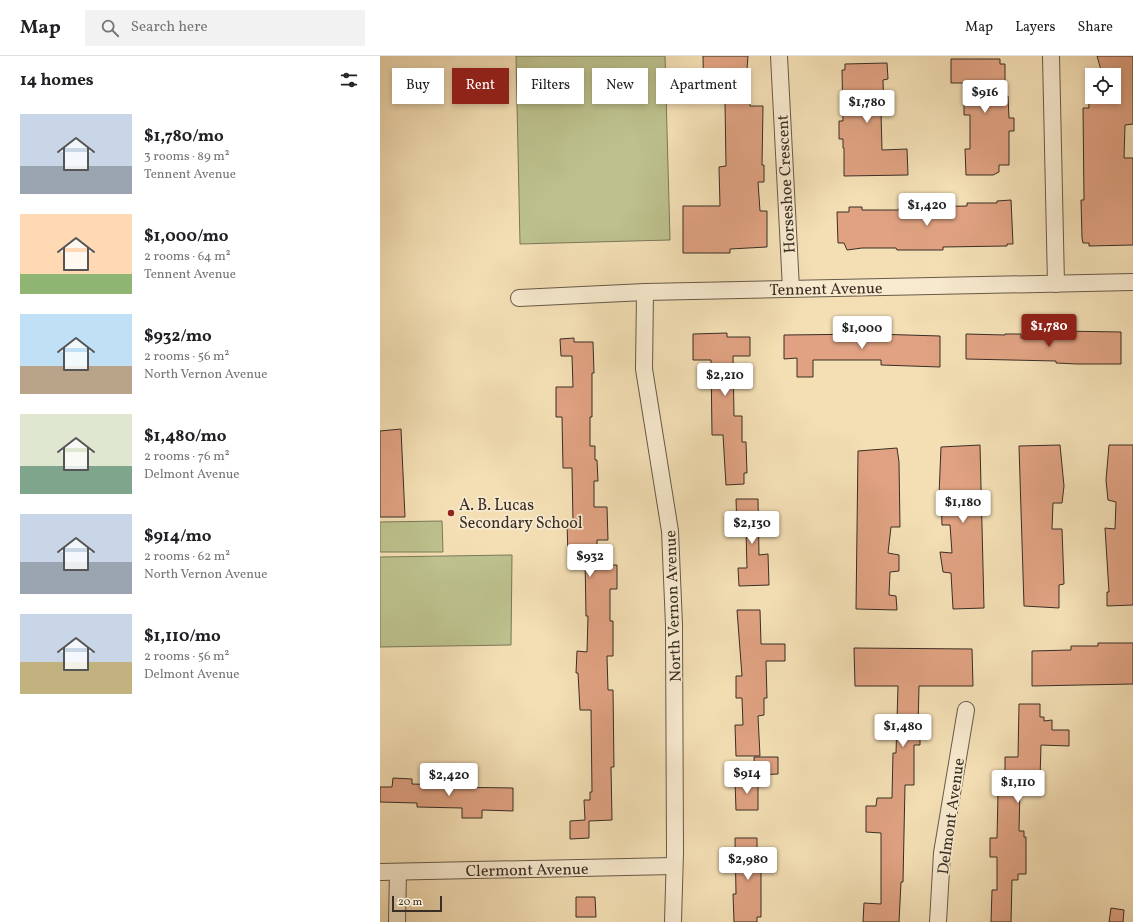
<!DOCTYPE html>
<html lang="en">
<head>
<meta charset="utf-8">
<style>
	body { margin:0; font-family:Vollkorn,serif; background:#f2f2f2; color:#202124; height:100vh; display:flex; flex-direction:column; font-size:15px; white-space:nowrap }
	* { box-sizing:border-box; margin:0 }
	p { font-size:13px; color:#757577 }
	.icon { flex:none; width:22px; height:22px; fill:none; stroke:currentColor; stroke-width:2; stroke-linecap:round; stroke-linejoin:round }
	.map { position:relative; flex:1; overflow:hidden }
	.details { display:flex; flex-direction:column; background:#fff; width:380px }
	.details>* { flex:none }
	.banner { position:absolute; left:12px; top:12px; width:380px; height:36px; display:flex; gap:8px }
	.controls { position:absolute; left:705px; top:12px; display:grid; gap:8px }
	.controls a { display:grid; place-items:center; width:36px; height:36px; border-radius:0px; background:#fff; box-shadow:0 2px 6px #0003; font-size:20px }
	.scale { position:absolute; left:12px; bottom:10px; width:50px; box-sizing:border-box; padding-left:4px; border:2px solid #382e25; border-top:0; font-size:11px; line-height:14px; white-space:nowrap; color:#382e25; -webkit-text-stroke:3px #f8eacf; paint-order:stroke }
	.price { position:absolute; translate:-50% -34px; padding:0 9px; border-radius:4px; background:#fff; color:#222; font-size:13px; line-height:26px; filter:drop-shadow(0 1px 2px #0008) }
	.price::after { content:''; position:absolute; left:50%; top:24px; width:12px; height:9px; margin-left:-6px; background:inherit; clip-path:polygon(0 0,100% 0,50% 100%) }
	.price.selected { background:#8f2418; color:#fff }
	ul { padding:0; list-style:none }
	li { display:flex; align-items:center; gap:12px; height:100px; padding:0 20px }
	li span { display:grid; place-items:center; flex:none; width:112px; height:80px; border-radius:0px; color:#555 }
	li>.icon { margin-inline-start:auto }
	span .icon { width:48px; height:48px; fill:#fffc; stroke-width:1 }
	li b { font-size:17px }
	h2 { display:flex; justify-content:space-between; align-items:center; height:48px; padding:0 20px; font-size:17px }
	.tag { padding:0 14px; border-radius:0px; background:#fff; box-shadow:0 2px 6px #0003; font-size:14px; line-height:36px }
	.tag.selected { background:#8f2418; color:#fff }
	header { display:flex; align-items:center; gap:24px; box-sizing:border-box; height:56px; padding:0 20px; background:#fff; border-bottom:1px solid #e0e0e0 }
	header strong { font-size:19px }
	nav { display:flex; gap:22px; margin-inline-start:auto; font-size:14px }
	.search { width:280px; height:36px; background:#f2f2f2; display:flex; align-items:center; gap:10px; box-sizing:border-box; padding:0 14px; border-radius:0px; color:#757577; font-size:15px }
	main { display:flex; flex:1; min-height:0 }
	.map>svg:first-child { display:block }
	.green { fill:#bcc18d; stroke:#7a7859 }
	.building { fill:#e0a282; stroke:#382e25 }
	.lines { fill:none; stroke-linecap:round; stroke-linejoin:round }
	.minor-casing { stroke:#675a49; stroke-width:18 }
	.minor { stroke:#f8eacf; stroke-width:16 }
	.poi-dot { fill:#8f2418; stroke:#f8eacf; stroke-width:1.5 }
	.labels { text-anchor:middle; stroke-width:3.5; stroke-linejoin:round; paint-order:stroke }
	.street-label { font-size:16px; fill:#382e25; stroke:#f8eacf }
	.poi-label { font-size:16px; fill:#382e25; stroke:#f8eacf; text-anchor:start }
</style>
</head>
<body>
<header>
<strong>Map</strong>
<div class="search"><svg class="icon" aria-label="search" viewBox="0 0 24 24"><circle cx="10" cy="10" r="6"/><path d="M15 15l6 6"/></svg>Search here</div>
<nav><a>Map</a><a>Layers</a><a>Share</a></nav>
</header>
<main>
<section class="details">
<h2>14 homes<svg class="icon" aria-label="filters" viewBox="0 0 24 24"><path d="M4 7h16M4 17h16"/><circle cx="9" cy="7" r="2"/><circle cx="15" cy="17" r="2"/></svg></h2>
<ul>
<li><span style="background:linear-gradient(#c9d6e8 65%,#9aa5b1 0)"><svg class="icon" aria-label="home" viewBox="0 0 24 24"><path d="M3 11l9-7 9 7M6 9v11h12V9"/></svg></span><div><b>$1,780/mo</b><p>3 rooms · 89 m²</p><p>Tennent Avenue</p></div></li>
<li><span style="background:linear-gradient(#ffd9b3 75%,#8fb573 0)"><svg class="icon" aria-label="home" viewBox="0 0 24 24"><path d="M3 11l9-7 9 7M6 9v11h12V9"/></svg></span><div><b>$1,000/mo</b><p>2 rooms · 64 m²</p><p>Tennent Avenue</p></div></li>
<li><span style="background:linear-gradient(#bfe0f5 65%,#b9a48a 0)"><svg class="icon" aria-label="home" viewBox="0 0 24 24"><path d="M3 11l9-7 9 7M6 9v11h12V9"/></svg></span><div><b>$932/mo</b><p>2 rooms · 56 m²</p><p>North Vernon Avenue</p></div></li>
<li><span style="background:linear-gradient(#dfe7d0 65%,#7fa58c 0)"><svg class="icon" aria-label="home" viewBox="0 0 24 24"><path d="M3 11l9-7 9 7M6 9v11h12V9"/></svg></span><div><b>$1,480/mo</b><p>2 rooms · 76 m²</p><p>Delmont Avenue</p></div></li>
<li><span style="background:linear-gradient(#c9d6e8 60%,#9aa5b1 0)"><svg class="icon" aria-label="home" viewBox="0 0 24 24"><path d="M3 11l9-7 9 7M6 9v11h12V9"/></svg></span><div><b>$914/mo</b><p>2 rooms · 62 m²</p><p>North Vernon Avenue</p></div></li>
<li><span style="background:linear-gradient(#c9d6e8 60%,#c2b280 0)"><svg class="icon" aria-label="home" viewBox="0 0 24 24"><path d="M3 11l9-7 9 7M6 9v11h12V9"/></svg></span><div><b>$1,110/mo</b><p>2 rooms · 56 m²</p><p>Delmont Avenue</p></div></li>
</ul>
</section>
<div class="map">
<svg width="753" height="866" viewBox="0 0 753 866">
	<rect width="100%" height="100%" fill="#f4dfb5"/>
	<filter id="stains"><feTurbulence type="fractalNoise" baseFrequency=".005" numOctaves="4"/><feColorMatrix values="0 0 0 0 .2 0 0 0 0 .09 0 0 0 0 .02 0 0 0 .5 -.17"/></filter>
	<radialGradient id="worn" r=".72"><stop offset=".6" stop-color="#630" stop-opacity="0"/><stop offset="1" stop-color="#630" stop-opacity=".3"/></radialGradient>
	<g class="green">
		<path d="M136 0H285L290 184 140 188Z"/>
		<path d="M62 465 63 496H0V466Z"/>
		<path d="M132 499 131 589 0 591V501Z"/>
	</g>
	<g class="building">
		<path d="M323 0H368L366 26H370V50H383L382 109H384V126H378L380 155H387V191L350 193V197H303V150H340L339 111 346 110 345 46H324Z"/>
		<path d="M717 0H753V68L745 69 744 102H753V189L709 190V187H703L702 182 701 144H704L703 52H709L708 22H712V41H734V19H715L714 14H721Z"/>
		<path d="M571 3H620V8H625V40H628L629 62H634V75H629V109H619V116L613 119H586L585 93H590V59H584V27H571Z"/>
		<path d="M507 7 508 23 503 24 504 57H501L502 94 527 93 528 119 464 120V92H463V83H459V65H463L462 14H465V8Z"/>
		<path d="M631 144 633 188H627V190L563 191V194H517L516 192H482L467 194 464 187H458L457 156H469V151H482V154H519V152H523V148L539 147V151L587 150V147H617V145Z"/>
		<path d="M677 275 741 276V308H697L676 307V305L586 303V278L625 279V278H641V282H677Z"/>
		<path d="M347 277V281H370V300H353L354 360H362V386H366L367 417H364V428L346 429 343 379H332L331 304H313V278Z"/>
		<path d="M494 278 560 280V311L501 309V304H433V321H417V302L404 303V279Z"/>
		<path d="M194 282V286H213L214 317H212V361H210V390H215V404H217L218 425H214V451H227L228 484H217V509H237V533H230V565H233V600H227L228 634H233L234 711H231L232 764 209 765V782L190 783V765L205 764 204 744H210V736H212L211 654H200L198 617H196L197 595 207 596 208 560H206L205 501H188L187 466H193L192 412H183L182 361H176V331H193L192 300H181L180 283Z"/>
		<path d="M21 373 25 461H0V375Z"/>
		<path d="M600 389 604 552 573 553 571 517 563 516 560 496 572 497 570 469H562L561 439H559L561 391Z"/>
		<path d="M680 389 684 430 682 447H673L672 473H682L684 528 679 529V552L644 550 639 390Z"/>
		<path d="M729 389H753V549L727 550V536H729L725 472 735 473 736 446 728 444 726 424Z"/>
		<path d="M517 392 519 406 520 471H511L508 497 519 499V515L510 516 509 539 516 540 517 554 476 553 478 395Z"/>
		<path d="M356 443H378L379 499 388 498 389 529 359 530 358 512H367L366 475H357Z"/>
		<path d="M357 554H380L381 588H405V605H386L387 642H384V659L378 660 380 700H356L355 669H363L362 642H356V620H362Z"/>
		<path d="M718 587H753V628L652 630V595L691 594V590H718Z"/>
		<path d="M474 592 592 593 593 630H539L538 670H540V689H534V729H525L523 826H521L519 866H483L484 847 501 848V777L486 776V750H496L497 742H512L513 697H516L518 630H475Z"/>
		<path d="M639 648H660V661H664V665L672 664V674H689V690L661 689 660 723H645V732H640L639 775H644V781H646V818H638V824H632L631 866H611L612 834H617V801H610V782H617L618 738H625V701H638Z"/>
		<path d="M374 701H398V718L375 719Z"/>
		<path d="M13 722 32 723V728L68 729 67 731 133 732V755L102 754V762H82V752L37 751V747L0 746V731H12Z"/>
		<path d="M355 725H378V754H356Z"/>
		<path d="M355 782H377V799L385 800 386 813H381V861H377V866H354L353 838H356Z"/>
		<path d="M196 841H215L216 861H196Z"/>
		<path d="M731 852 744 854 743 866H729Z"/>
	</g>
	<g class="lines">
		<g class="minor-casing">
			<g id="minor">
				<path d="M399 0 411 233"/>
				<path d="M671 0 676 228"/>
				<path d="M265 236 264 313 290 475 294 569 295 796 293 866"/>
				<path d="M139 242 265 236 753 226"/>
				<path d="M0 816 294 810"/>
				<path d="M17 866 18 816"/>
				<path d="M558 866 562 797 586 654"/>
			</g>
		</g>
		<use href="#minor" class="minor"/>
	</g>
	<circle class="poi-dot" cx="71" cy="457" r="4"/>
	<g class="labels">
		<g class="street-label">
			<text transform="translate(405 128) rotate(-93)" y="6">Horseshoe Crescent</text>
			<text transform="translate(446 232) rotate(-1)" y="6">Tennent Avenue</text>
			<text transform="translate(292 550) rotate(-92)" y="6">North Vernon Avenue</text>
			<text transform="translate(570 760) rotate(-82)" y="6">Delmont Avenue</text>
			<text transform="translate(147 813) rotate(-1)" y="6">Clermont Avenue</text>
		</g>
		<g class="poi-label">
			<text x="79" y="454">A. B. Lucas<tspan x="79" dy="18">Secondary School</tspan></text>
		</g>
	</g>
	<rect width="100%" height="100%" filter="url(#stains)"/>
	<rect width="100%" height="100%" fill="url(#worn)"/>
</svg>
<div class="controls">
<a><svg class="icon" aria-label="locate" viewBox="0 0 24 24"><circle cx="12" cy="12" r="6"/><path d="M12 2v4M12 18v4M2 12h4M18 12h4"/></svg></a>
</div>
<div class="scale">20 m</div>
<b class="price" style="left:605px;top:58px">$916</b>
<b class="price" style="left:487px;top:68px">$1,780</b>
<b class="price" style="left:547px;top:171px">$1,420</b>
<b class="price selected" style="left:669px;top:292px">$1,780</b>
<b class="price" style="left:482px;top:294px">$1,000</b>
<b class="price" style="left:345px;top:341px">$2,210</b>
<b class="price" style="left:583px;top:468px">$1,180</b>
<b class="price" style="left:372px;top:489px">$2,130</b>
<b class="price" style="left:210px;top:522px">$932</b>
<b class="price" style="left:523px;top:692px">$1,480</b>
<b class="price" style="left:367px;top:739px">$914</b>
<b class="price" style="left:69px;top:741px">$2,420</b>
<b class="price" style="left:638px;top:748px">$1,110</b>
<b class="price" style="left:368px;top:825px">$2,980</b>
<div class="banner">
<a class="tag">Buy</a>
<a class="tag selected">Rent</a>
<a class="tag">Filters</a>
<a class="tag">New</a>
<a class="tag">Apartment</a>
</div>
</div>
</main>
</body>
</html>
